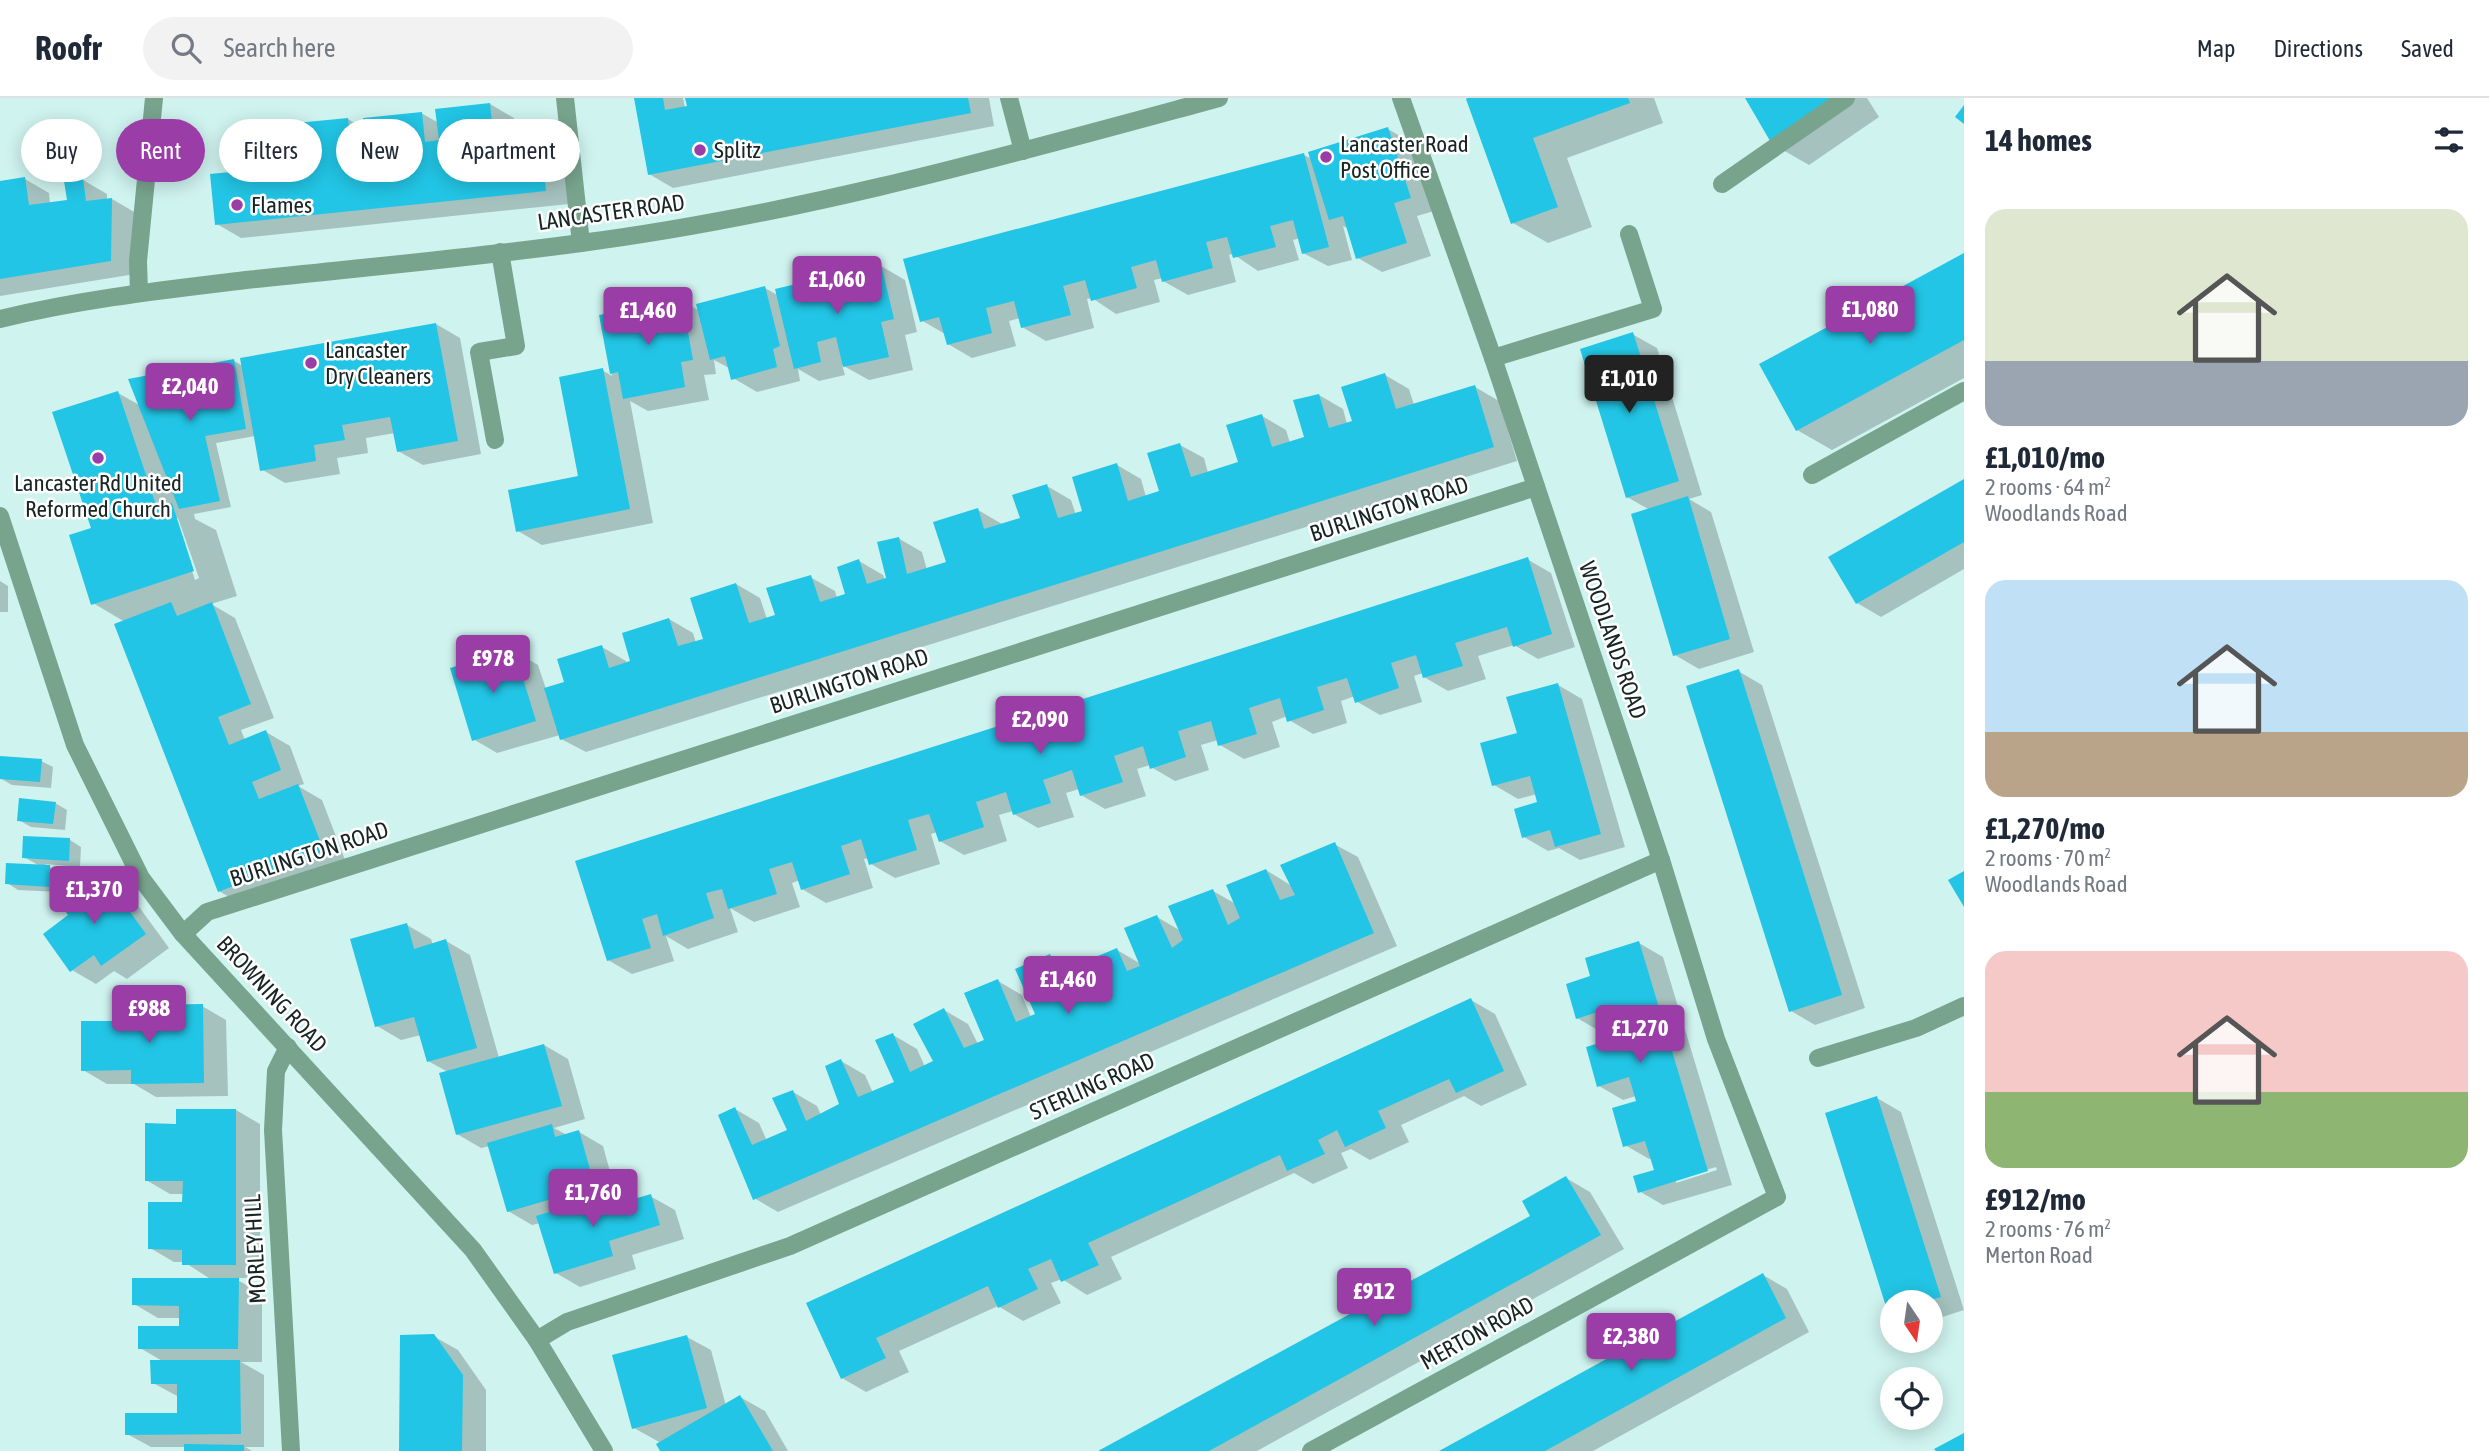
<!DOCTYPE html>
<html lang="en">
<head>
<meta charset="utf-8">
<style>
	body { margin:0; font-family:"Asap Condensed",sans-serif; background:#f2f2f3; color:#1f2937; height:100vh; display:flex; flex-direction:column; font-size:26px; white-space:nowrap }
	* { box-sizing:border-box; margin:0 }
	p { font-size:23px; color:#747a83 }
	.icon { flex:none; width:38px; height:38px; fill:none; stroke:currentColor; stroke-width:2; stroke-linecap:round; stroke-linejoin:round }
	.map { position:relative; flex:1; overflow:hidden }
	.panel { display:flex; flex-direction:column; background:#fff; width:525px }
	.panel>* { flex:none }
	.hud { position:absolute; left:21px; top:21px; width:665px; height:63px; display:flex; gap:14px }
	.needle { width:46px; rotate:167deg }
	.controls { position:absolute; left:1880px; top:1192px; display:grid; gap:14px }
	.controls a { display:grid; place-items:center; width:63px; height:63px; border-radius:50%; background:#fff; box-shadow:0 4px 18px #0003; font-size:35px }
	.price { position:absolute; translate:-50% -60px; padding:0 16px; border-radius:7px; background:#9b3da6; color:#fff; font-size:23px; line-height:46px; filter:drop-shadow(0 2px 4px #0008) }
	.price::after { content:''; position:absolute; left:50%; top:42px; width:21px; height:16px; margin-left:-10px; background:inherit; clip-path:polygon(0 0,100% 0,50% 100%) }
	.price.selected { background:#222; color:#fff }
	ul { padding:0; list-style:none }
	li { display:grid; align-content:center; gap:14px; height:371px; padding:0 21px }
	li span { display:grid; place-items:center; height:217px; border-radius:21px; color:#555 }
	li>.icon { margin-inline-start:auto }
	span .icon { width:126px; height:126px; fill:#fffc; stroke-width:1 }
	li b { font-size:30px }
	h2 { display:flex; justify-content:space-between; align-items:center; height:84px; padding:0 21px; font-size:30px }
	.pill { padding:0 24px; border-radius:32px; background:#fff; box-shadow:0 4px 18px #0003; font-size:24px; line-height:63px }
	.pill.selected { background:#9b3da6; color:#fff }
	header { display:flex; align-items:center; gap:42px; box-sizing:border-box; height:98px; padding:0 35px; background:#fff; border-bottom:2px solid #e0e1e3 }
	header strong { font-size:33px }
	nav { display:flex; gap:38px; margin-inline-start:auto; font-size:24px }
	.search { width:490px; height:63px; background:#f2f2f3; display:flex; align-items:center; gap:18px; box-sizing:border-box; padding:0 24px; border-radius:38px; color:#747a83; font-size:26px }
	main { display:flex; flex:1; min-height:0 }
	.map>svg:first-child { display:block }
	.shadow { fill:#0003; fill-rule:evenodd }
	.building { fill:#22c5e5 }
	.lines { fill:none; stroke-linecap:round; stroke-linejoin:round }
	.minor { stroke:#78a48d; stroke-width:18 }
	.poi-dot { fill:#9b3da6; stroke:#fff; stroke-width:2.5 }
	.labels { text-anchor:middle; stroke-width:5; stroke-linejoin:round; paint-order:stroke }
	.poi-label { font-size:23px; fill:#172523; stroke:#fff; text-anchor:start }
	.street-label { font-size:23px; fill:#172523; stroke:#fff }
</style>
</head>
<body>
<header>
<strong>Roofr</strong>
<div class="search"><svg class="icon" aria-label="search" viewBox="0 0 24 24"><circle cx="10" cy="10" r="6"/><path d="M15 15l6 6"/></svg>Search here</div>
<nav><a>Map</a><a>Directions</a><a>Saved</a></nav>
</header>
<main>
<div class="map">
<svg width="1964" height="1353" viewBox="0 0 1964 1353">
	<rect width="100%" height="100%" fill="#cff3ef"/>
	<g class="shadow">
		<path d="M636 0H683L685 10 689 9 687 0H989L994 28 673 90 649 76Z"/>
		<path d="M1472 0H1654L1663 25 1567 60 1592 129 1548 145 1513 125Z"/>
		<path d="M1747 0H1867L1879 19 1809 67 1774 47Z"/>
		<path d="M490 6 514 20 516 46 531 45 538 25 563 39 569 106 241 140 217 126 253 73 275 34 300 48 348 21 366 32 421 15 439 25Z"/>
		<path d="M1388 31 1412 45 1434 113 1417 118 1431 158 1382 174 1358 160 1349 131 1343 128 1352 162 1328 168 1303 155 1300 140 1293 142 1299 162 1258 173 1233 156 1229 157 1236 184 1188 197 1163 183V180L1154 182 1160 204 1116 216 1092 200 1087 201 1094 230 1046 243 1022 229 1020 220 1009 223 1016 248 972 260 948 246 945 236 921 222 1304 57 1312 61Z"/>
		<path d="M25 81 49 95 50 106 69 103 83 82 107 96V102L112 101 136 115 135 176 0 198V84Z"/>
		<path d="M1964 157V280L1832 352 1797 332Z"/>
		<path d="M881 168 905 182 917 234 905 237 913 272 869 282 842 267 845 277 819 283 798 271 800 283 757 294 733 280 731 271 714 262 716 276 704 277 709 302 648 313 630 303 653 425 542 447 518 433 581 379 602 272 612 278 601 218 682 203 700 213 765 190 779 198Z"/>
		<path d="M436 226 460 240 481 356 423 367 398 353 395 335 366 340 368 355 337 360 340 376 285 385 261 371 255 338 216 345 231 409 194 416 195 421 216 432 237 498 211 506 235 520 274 620 241 632 245 642 266 634 290 648 304 686 298 688 322 702 347 767 243 807 219 793 125 524 93 505V431L118 295 141 308 234 263 243 268ZM175 420H178L199 480 195 482Z"/>
		<path d="M1632 236 1657 250 1702 397 1689 401 1711 414 1754 554 1699 571 1675 557 1650 412 1627 399Z"/>
		<path d="M1385 277 1409 291 1414 307 1475 289 1499 303 1517 363 586 654 561 641 560 637 497 655 473 641 514 553 538 567 546 591 566 585 602 549 626 563 627 566 669 521 693 535 696 545 705 542 736 486 760 500 767 521 777 519 810 479 835 493 837 500 847 497 859 463 883 477 885 482 889 481 898 440 922 454 927 472 948 465 978 412 1002 426 1022 421 1047 388 1071 402 1076 417 1084 414 1117 367 1141 381 1146 399 1161 394 1180 347 1204 360 1208 375 1240 366 1262 318 1286 332 1290 345 1306 340 1319 297 1343 311 1347 326 1354 324Z"/>
		<path d="M1964 383V471L1881 519 1857 505Z"/>
		<path d="M1527 461 1551 475 1575 549 1538 561 1514 547 1478 558 1486 581 1448 593 1424 579 1423 575 1414 578 1422 604 1380 617 1356 603 1355 598 1341 603 1347 625 1313 636 1289 622 1287 618 1272 624 1280 649 1244 661 1220 647 1218 642 1201 647 1209 672 1175 683 1151 669 1150 667 1137 671 1146 698 1105 711 1081 697 1079 691 1066 695 1074 719 1038 730 1014 716 1013 713 999 717 1007 743 964 757 940 743 937 734 931 736 940 766 895 780 871 766 869 760 864 761 873 790 826 805 802 791 800 782 792 785 800 809 754 824 730 810 738 834 688 851 666 838 674 863 632 876 608 862 577 764Z"/>
		<path d="M0 483 8 488V514H0Z"/>
		<path d="M1738 573 1762 587 1865 910 1815 927 1791 913Z"/>
		<path d="M1558 587 1582 601 1625 749 1580 762 1559 750 1548 753 1524 739 1540 705 1537 696 1518 701 1494 687 1519 636Z"/>
		<path d="M41 663 53 669 51 690 12 687 0 680Z"/>
		<path d="M55 705 67 712 65 732 31 729 19 722Z"/>
		<path d="M70 742 81 749 80 769 45 766 61 776 60 794 18 792 7 785 40 768 24 759Z"/>
		<path d="M1334 746 1358 759 1397 848 778 1114 754 1100 735 1011 759 1025 767 1043 789 1033 793 994 817 1008 821 1017 841 1007V963L865 977 873 995 896 985 893 937 917 951 925 969 935 964 944 912 968 926 978 946 986 943 998 883 1022 897 1031 919 1037 917 1050 858 1079 875 1117 852 1141 866 1157 819 1181 833 1213 793 1236 806 1266 772 1292 788Z"/>
		<path d="M102 778 126 791 169 850 127 881 114 873 96 886 72 872 71 818Z"/>
		<path d="M407 827 431 841 433 847 446 843 470 857 499 960 544 947 568 961 585 1021 554 1030 567 1037 579 1034 603 1048 614 1088 588 1096 590 1103 609 1097 624 1106 650 1098 675 1112 684 1141 632 1157 636 1171 580 1189 556 1175 540 1125 532 1127 508 1113 490 1048 481 1050 457 1036 448 974 428 963 421 937 401 942 377 928Z"/>
		<path d="M1639 845 1663 859 1732 1087 1663 1107 1639 1093 1656 1073 1652 1060 1649 1061 1625 1047 1638 1004 1636 998 1623 1002 1599 988 1618 941 1614 930 1601 934 1577 920 1593 880ZM1716 1069 1717 1072 1676 1085V1081Z"/>
		<path d="M1471 902 1495 916 1527 987 1481 1008 1464 998 1401 1027 1409 1044 1370 1062 1351 1051 1341 1055 1348 1070 1313 1086 1294 1075 1111 1159 1122 1181 1087 1197 1062 1181 1051 1185 1061 1205 1023 1223 998 1208 899 1253 909 1274 866 1294 842 1280 808 1206Z"/>
		<path d="M202 908 226 922 228 998 156 999 134 986H107L83 972Z"/>
		<path d="M1877 1000 1901 1014 1964 1212 1930 1223V1204H1892V1216L1889 1214Z"/>
		<path d="M236 1012 260 1026V1180H234L262 1196V1264H241L264 1277V1349H245L252 1353H185V1349H151L127 1336 179 1317V1299L153 1285 164 1264 140 1250 181 1230V1220H158L134 1206 212 1182 184 1164H174L150 1150 184 1106V1096H170L146 1082 178 1027Z"/>
		<path d="M1566 1080 1590 1094 1624 1151 1257 1353H1102L1532 1118Z"/>
		<path d="M1763 1177 1787 1191 1809 1234 1593 1353H1442Z"/>
		<path d="M433 1238 458 1252 486 1292V1353H400Z"/>
		<path d="M687 1239 711 1252 726 1308 740 1299 765 1313 788 1353H662L661 1345 634 1330Z"/>
	</g>
	<g class="building">
		<path d="M634 0H663L665 12 687 8 685 0H968L971 15 648 77Z"/>
		<path d="M1467 0H1628L1630 5 1533 40 1558 109 1511 126 1466 1Z"/>
		<path d="M1745 0H1844L1773 48Z"/>
		<path d="M490 5 494 46 529 43 526 24 539 23 546 93 215 127 210 76 251 72 247 35 275 32 278 60 299 57 296 25 348 20 351 50 366 49 363 20 422 14 425 44 439 42 435 11Z"/>
		<path d="M1964 7V26L1955 19Z"/>
		<path d="M1388 29 1411 100 1394 105 1407 145 1356 161 1343 118 1329 122 1308 54Z"/>
		<path d="M1304 55 1329 149 1302 156 1293 122 1270 128 1276 149 1233 160 1227 139 1206 144 1213 170 1162 184 1156 162 1131 169 1137 190 1091 203 1085 182 1063 188 1071 217 1021 230 1014 203 986 210 992 235 947 247 939 219 920 224 903 161Z"/>
		<path d="M25 79 29 107 67 102 64 83 83 80 86 103 112 100 111 163 0 181V83Z"/>
		<path d="M1964 155V242L1796 333 1759 266Z"/>
		<path d="M881 166 894 221 881 224 889 259 843 269 836 239 817 244 821 264 794 271 775 191Z"/>
		<path d="M765 188 780 248 773 251 777 269 731 282 725 258 710 262 696 206Z"/>
		<path d="M682 201 693 262 681 264 685 289 623 301 618 274 610 276 599 217Z"/>
		<path d="M436 225 458 343 397 354 390 319 342 327 345 342 314 347 316 363 260 373 240 260Z"/>
		<path d="M1633 234 1679 383 1626 400 1580 251Z"/>
		<path d="M234 261 246 331 205 338 220 403 179 411 128 281Z"/>
		<path d="M603 270 630 411 516 434 508 392 578 378 559 279Z"/>
		<path d="M1385 275 1396 311 1475 287 1494 349 560 642 544 590 564 584 557 561 602 547 609 570 630 563 622 535 669 520 678 548 703 541 690 500 736 485 749 525 775 517 766 490 811 477 820 504 845 496 837 469 859 461 867 486 886 480 877 444 899 439 907 476 946 464 933 424 978 410 984 431 1020 420 1012 397 1047 386 1058 420 1082 413 1072 379 1117 365 1128 403 1159 393 1147 355 1180 345 1191 379 1238 364 1226 327 1262 316 1272 349 1304 339 1293 302 1319 296 1329 330 1352 323 1341 289Z"/>
		<path d="M118 293 157 410 172 405 194 473 91 507 69 437 91 430 52 314Z"/>
		<path d="M1964 381V444L1856 506 1828 459Z"/>
		<path d="M1688 398 1730 541 1673 558 1631 416Z"/>
		<path d="M1528 459 1552 536 1513 549 1507 529 1455 545 1463 568 1423 580 1416 557 1391 565 1399 590 1355 605 1347 580 1317 589 1324 612 1287 624 1280 600 1249 610 1257 636 1218 648 1211 623 1178 633 1186 659 1150 671 1143 648 1114 658 1123 684 1080 698 1072 672 1043 682 1051 705 1013 717 1006 694 976 704 984 729 939 744 929 716 908 722 917 752 869 767 861 741 841 748 850 776 801 792 792 764 769 771 777 796 728 811 722 791 706 795 714 820 663 838 657 816 642 821 651 850 607 863 575 763Z"/>
		<path d="M171 504 177 518 212 504 251 606 218 619 229 647 266 632 281 672 252 684 259 701 298 686 324 753 218 794 114 526Z"/>
		<path d="M514 551 536 623 472 643 450 570Z"/>
		<path d="M1739 571 1842 897 1789 914 1686 588Z"/>
		<path d="M1558 585 1601 736 1555 749 1550 732 1522 740 1514 711 1537 704 1530 678 1492 688 1480 645 1517 635 1506 599Z"/>
		<path d="M0 658 42 661 40 684 0 681Z"/>
		<path d="M19 700 56 704 53 726 17 723Z"/>
		<path d="M23 738 70 740 69 763 22 760Z"/>
		<path d="M1335 744 1374 835 753 1102 718 1017 735 1009 752 1047 787 1032 772 1000 793 992 806 1023 839 1006 825 968 841 961 858 999 894 984 875 942 893 935 910 974 933 963 913 926 944 910 964 950 984 942 964 895 998 881 1016 924 1035 916 1015 871 1050 856 1070 902 1085 895 1074 868 1117 850 1127 873 1140 868 1124 830 1157 817 1172 850 1183 842 1168 808 1213 791 1228 827 1240 820 1226 787 1266 771 1280 802 1295 797 1280 767Z"/>
		<path d="M6 765 50 767 49 789 5 786Z"/>
		<path d="M1964 773V809L1948 782Z"/>
		<path d="M102 775 146 836 101 868 94 857 70 874 43 836 68 817 60 806Z"/>
		<path d="M407 825 414 851 446 841 477 950 427 964 414 919 375 929 350 841Z"/>
		<path d="M1639 843 1708 1073 1638 1095 1633 1078 1654 1072 1645 1043 1623 1049 1612 1010 1636 1003 1629 979 1597 989 1586 949 1616 940 1607 911 1576 921 1566 886 1590 878 1585 860Z"/>
		<path d="M1471 900 1504 973 1456 995 1449 981 1378 1013 1386 1030 1345 1049 1337 1032 1318 1042 1325 1056 1287 1073 1280 1057 1088 1145 1099 1167 1061 1184 1051 1161 1028 1171 1038 1191 998 1210 988 1188 876 1240 886 1260 841 1281 806 1205Z"/>
		<path d="M203 906 204 985 131 986V972L81 973V923H137V907Z"/>
		<path d="M544 946 562 1008 456 1037 439 975Z"/>
		<path d="M1877 998 1941 1199 1925 1204H1892V1214L1888 1215 1825 1015Z"/>
		<path d="M176 1011H236V1167H182V1152L148 1151V1104H182L183 1083H145V1025L176 1026Z"/>
		<path d="M552 1026 555 1039 579 1032 591 1075 565 1083 569 1096 507 1114 487 1045Z"/>
		<path d="M1566 1078 1601 1137 1209 1353H1098L1530 1118 1522 1103Z"/>
		<path d="M609 1096 613 1107 651 1096 660 1127 609 1143 613 1158 554 1176 536 1118Z"/>
		<path d="M1763 1175 1786 1220 1545 1353H1439Z"/>
		<path d="M132 1180H239L238 1251H138V1228H179V1208L132 1207Z"/>
		<path d="M434 1236 463 1277 462 1353H399L400 1237Z"/>
		<path d="M687 1237 707 1310 632 1331 612 1257Z"/>
		<path d="M150 1262H240L241 1336 125 1337V1315H177V1286H151Z"/>
		<path d="M740 1297 773 1353H660L656 1346Z"/>
		<path d="M1964 1335V1353H1936L1934 1351Z"/>
		<path d="M184 1346 244 1347V1353H184Z"/>
	</g>
	<g class="lines">
		<g class="minor">
			<path d="M565 0 581 145"/>
			<path d="M1009 0 1023 53"/>
			<path d="M1722 86 1846 0"/>
			<path d="M139 195 138 163 154 0"/>
			<path d="M0 221C81 201 163 192 246 182 358 170 470 160 581 145 797 117 1009 57 1219 0"/>
			<path d="M1493 260 1653 211 1629 136"/>
			<path d="M495 342 479 254 516 248 500 154"/>
			<path d="M1812 377 1964 293"/>
			<path d="M0 418 75 647 141 780 183 836 473 1152 537 1242 604 1353"/>
			<path d="M183 836 207 814 1536 389"/>
			<path d="M288 949 276 973 273 1032 291 1353"/>
			<path d="M1818 960 1916 930 1964 908"/>
			<path d="M537 1242 567 1224 790 1148 1661 762"/>
			<path d="M1311 1353 1777 1099 1716 941 1661 762 1493 260 1401 0"/>
		</g>
	</g>
	<g class="poi-dot">
		<circle cx="700" cy="52" r="7"/>
		<circle cx="1326" cy="59" r="7"/>
		<circle cx="237" cy="107" r="7"/>
		<circle cx="311" cy="265" r="7"/>
		<circle cx="98" cy="360" r="7"/>
	</g>
	<g class="labels">
		<g class="poi-label">
			<text x="1340" y="54">Lancaster Road<tspan x="1340" dy="26">Post Office</tspan></text>
			<text x="714" y="60">Splitz</text>
			<text x="251" y="115">Flames</text>
			<text x="325" y="260">Lancaster<tspan x="325" dy="26">Dry Cleaners</tspan></text>
			<text x="98" y="393" text-anchor="middle">Lancaster Rd United<tspan x="98" dy="26">Reformed Church</tspan></text>
		</g>
		<g class="street-label">
			<text transform="translate(611 114) rotate(-8)" y="8">LANCASTER ROAD</text>
			<text transform="translate(1389 411) rotate(-18)" y="8">BURLINGTON ROAD</text>
			<text transform="translate(1613 542) rotate(71)" y="8">WOODLANDS ROAD</text>
			<text transform="translate(849 583) rotate(-18)" y="8">BURLINGTON ROAD</text>
			<text transform="translate(309 756) rotate(-18)" y="8">BURLINGTON ROAD</text>
			<text transform="translate(272 896) rotate(47)" y="8">BROWNING ROAD</text>
			<text transform="translate(1092 988) rotate(-24)" y="8">STERLING ROAD</text>
			<text transform="translate(255 1151) rotate(-93)" y="8">MORLEY HILL</text>
			<text transform="translate(1477 1235) rotate(-29)" y="8">MERTON ROAD</text>
		</g>
	</g>
</svg>
<div class="controls">
<a><svg class="needle" viewBox="-14 -14 28 28"><path d="M0-13l5 13h-10z" fill="#e53935"/><path d="M0 13l5-13h-10z" fill="#747a83"/></svg></a>
<a><svg class="icon" aria-label="locate" viewBox="0 0 24 24"><circle cx="12" cy="12" r="6"/><path d="M12 2v4M12 18v4M2 12h4M18 12h4"/></svg></a>
</div>
<b class="price" style="left:837px;top:218px">£1,060</b>
<b class="price" style="left:1870px;top:248px">£1,080</b>
<b class="price" style="left:648px;top:249px">£1,460</b>
<b class="price selected" style="left:1629px;top:317px">£1,010</b>
<b class="price" style="left:190px;top:325px">£2,040</b>
<b class="price" style="left:493px;top:597px">£978</b>
<b class="price" style="left:1040px;top:658px">£2,090</b>
<b class="price" style="left:94px;top:828px">£1,370</b>
<b class="price" style="left:1068px;top:918px">£1,460</b>
<b class="price" style="left:149px;top:947px">£988</b>
<b class="price" style="left:1640px;top:967px">£1,270</b>
<b class="price" style="left:593px;top:1131px">£1,760</b>
<b class="price" style="left:1374px;top:1230px">£912</b>
<b class="price" style="left:1631px;top:1275px">£2,380</b>
<div class="hud">
<a class="pill">Buy</a>
<a class="pill selected">Rent</a>
<a class="pill">Filters</a>
<a class="pill">New</a>
<a class="pill">Apartment</a>
</div>
</div>
<section class="panel">
<h2>14 homes<svg class="icon" aria-label="filters" viewBox="0 0 24 24"><path d="M4 7h16M4 17h16"/><circle cx="9" cy="7" r="2"/><circle cx="15" cy="17" r="2"/></svg></h2>
<ul>
<li><span style="background:linear-gradient(#dfe7d0 70%,#9aa5b1 0)"><svg class="icon" aria-label="home" viewBox="0 0 24 24"><path d="M3 11l9-7 9 7M6 9v11h12V9"/></svg></span><div><b>£1,010/mo</b><p>2 rooms · 64 m²</p><p>Woodlands Road</p></div></li>
<li><span style="background:linear-gradient(#bfe0f5 70%,#b9a48a 0)"><svg class="icon" aria-label="home" viewBox="0 0 24 24"><path d="M3 11l9-7 9 7M6 9v11h12V9"/></svg></span><div><b>£1,270/mo</b><p>2 rooms · 70 m²</p><p>Woodlands Road</p></div></li>
<li><span style="background:linear-gradient(#f6c9c9 65%,#8fb573 0)"><svg class="icon" aria-label="home" viewBox="0 0 24 24"><path d="M3 11l9-7 9 7M6 9v11h12V9"/></svg></span><div><b>£912/mo</b><p>2 rooms · 76 m²</p><p>Merton Road</p></div></li>
</ul>
</section>
</main>
</body>
</html>
